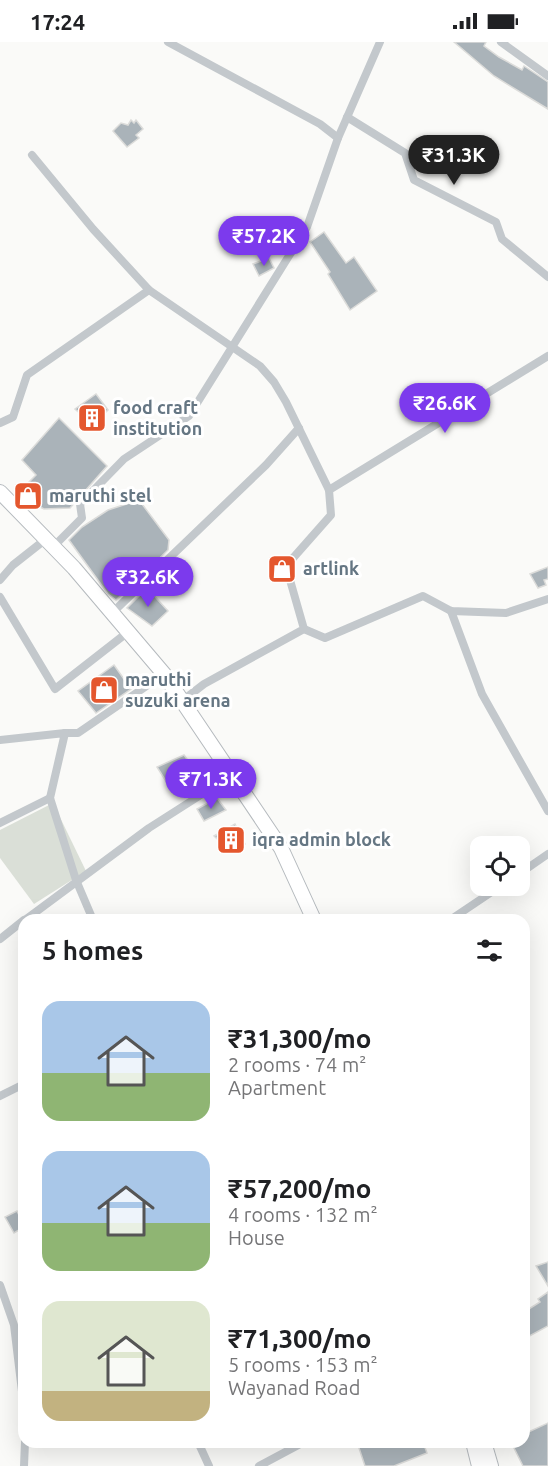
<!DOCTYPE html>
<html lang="en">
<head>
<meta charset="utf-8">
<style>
	body { margin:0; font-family:Ubuntu,sans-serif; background:#f6f6f6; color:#202124; height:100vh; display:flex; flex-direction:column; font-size:22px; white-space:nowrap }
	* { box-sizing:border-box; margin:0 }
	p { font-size:20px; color:#757577 }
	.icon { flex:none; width:33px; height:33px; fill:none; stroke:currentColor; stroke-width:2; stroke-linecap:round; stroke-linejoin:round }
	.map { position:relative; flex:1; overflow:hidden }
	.sheet { position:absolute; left:18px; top:872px; width:512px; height:534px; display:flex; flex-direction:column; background:#fff; border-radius:18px; box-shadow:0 6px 24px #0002 }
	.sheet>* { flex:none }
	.buttons { position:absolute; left:470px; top:794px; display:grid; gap:12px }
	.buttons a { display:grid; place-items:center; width:60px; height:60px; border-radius:12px; background:#fff; box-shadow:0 6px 24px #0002; font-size:30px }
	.price { position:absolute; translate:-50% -51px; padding:0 14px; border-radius:21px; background:#7c3aed; color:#fff; font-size:20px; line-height:39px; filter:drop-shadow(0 2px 3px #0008) }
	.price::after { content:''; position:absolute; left:50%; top:36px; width:18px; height:14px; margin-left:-9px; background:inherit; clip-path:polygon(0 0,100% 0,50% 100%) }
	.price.selected { background:#222; color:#fff }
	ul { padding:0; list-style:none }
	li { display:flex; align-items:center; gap:18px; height:150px; padding:0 24px }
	li span { display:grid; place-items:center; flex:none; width:168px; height:120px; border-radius:18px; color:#555 }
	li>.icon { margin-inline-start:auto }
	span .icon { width:72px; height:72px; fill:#fffc; stroke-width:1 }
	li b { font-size:26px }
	h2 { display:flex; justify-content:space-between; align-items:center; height:72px; padding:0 24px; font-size:26px }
	.status { display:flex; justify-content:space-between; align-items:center; height:42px; padding:0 30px; background:#fff; direction:ltr }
	.status svg { height:16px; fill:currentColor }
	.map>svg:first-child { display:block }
	.green { fill:#dadfd7 }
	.building { fill:#aab3b9; stroke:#dcdcda; stroke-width:1.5 }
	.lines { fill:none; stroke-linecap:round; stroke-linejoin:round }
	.primary-casing { stroke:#b5babe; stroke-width:16 }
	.minor { stroke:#c3c8cc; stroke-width:8 }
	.primary { stroke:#fff; stroke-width:14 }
	.labels { text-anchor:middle; stroke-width:6; stroke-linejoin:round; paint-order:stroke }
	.poi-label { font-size:18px; font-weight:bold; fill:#657683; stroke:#fff; text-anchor:start }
</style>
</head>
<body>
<div class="status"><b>17:24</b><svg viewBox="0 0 49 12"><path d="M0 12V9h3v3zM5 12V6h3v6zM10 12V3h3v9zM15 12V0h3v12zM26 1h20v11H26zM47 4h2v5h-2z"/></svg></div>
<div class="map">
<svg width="548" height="1424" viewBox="0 0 548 1424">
	<rect width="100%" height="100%" fill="#fafaf8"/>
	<path class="green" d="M53 761 86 829 34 862 0 816V788Z"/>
	<g class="building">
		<path d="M454 0H486L484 4 499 15 522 28 524 24 548 40V67L494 34Z"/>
		<path d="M131 78 134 81 136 78 143 87 136 93 139 96 127 105 113 89 121 81 128 83Z"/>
		<path d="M324 190 346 221 354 215 377 249 350 268 328 232 330 230 310 200Z"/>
		<path d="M269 216 274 226 259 234 253 222Z"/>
		<path d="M96 352 108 368 93 383 75 367Z"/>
		<path d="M59 376 107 424 70 466 44 467 34 462 30 466 16 453 36 433 22 418Z"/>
		<path d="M139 458 169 498 168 508 116 558 108 552 69 498 82 485 108 468Z"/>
		<path d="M548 525V537L544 538 546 543 538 546 530 532Z"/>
		<path d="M147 546 168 569 152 584 127 566Z"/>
		<path d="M114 623 131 647 96 671 78 649Z"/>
		<path d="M184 713 202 738 174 752 157 725Z"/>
		<path d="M217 756 226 768 204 779 197 767Z"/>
		<path d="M235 782 245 802 232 811 214 794Z"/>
		<path d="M17 1169 19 1173 24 1171V1185L14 1191 5 1175Z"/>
		<path d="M548 1220V1244L536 1224Z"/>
		<path d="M548 1250V1284L524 1297V1270L540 1260 538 1257Z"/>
		<path d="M548 1381V1424H523L511 1400H524V1392Z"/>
		<path d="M370 1400H423L427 1411 394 1424H365L358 1403Z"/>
	</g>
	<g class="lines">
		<g class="primary-casing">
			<g id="primary">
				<path d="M0 450 74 526 164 632 281 806 314 878"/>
				<path d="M473 1400 479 1424"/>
				<path d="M484 1400 491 1424"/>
			</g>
		</g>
		<g class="minor">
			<path d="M168 0 320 82 338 96 380 0"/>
			<path d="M501 0 548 34"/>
			<path d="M347 75 405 111 414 138 496 180 502 197 548 235"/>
			<path d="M32 113 93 187 149 248 260 324 274 340 286 360 329 448 331 473 286 524 304 587 204 642 182 659"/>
			<path d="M0 381 13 375 27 333 149 248"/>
			<path d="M329 448 548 314"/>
			<path d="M54 504 82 476 80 462 124 417 189 374 307 185 338 96"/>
			<path d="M0 538 13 523 46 497"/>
			<path d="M0 555 55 647 128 590"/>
			<path d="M451 569 482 652 548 769"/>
			<path d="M112 571 266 423 299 386"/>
			<path d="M304 587 325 596 423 554 451 569 506 571 548 557"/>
			<path d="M65 691H78L164 632"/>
			<path d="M0 698 65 691 50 756 76 838 93 878"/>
			<path d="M0 781 50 756"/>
			<path d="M519 832 548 812"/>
			<path d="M25 878 149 786 232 733"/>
			<path d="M450 878 502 843"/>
			<path d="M0 897 24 878"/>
			<path d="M0 1054 24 1042"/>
			<path d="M0 1243 14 1283 24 1366"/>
			<path d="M198 1400 209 1424"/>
			<path d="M24 1424 25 1400"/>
			<path d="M259 1424 304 1400"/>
		</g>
		<use href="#primary" class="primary"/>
	</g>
	<defs>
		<g id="building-square" transform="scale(1.5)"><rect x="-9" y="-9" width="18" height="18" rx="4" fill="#e4572e" stroke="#fff"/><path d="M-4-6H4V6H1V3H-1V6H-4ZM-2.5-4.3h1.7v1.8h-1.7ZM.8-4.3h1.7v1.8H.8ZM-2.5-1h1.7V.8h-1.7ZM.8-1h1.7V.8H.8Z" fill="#fff"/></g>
		<g id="shop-square" transform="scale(1.5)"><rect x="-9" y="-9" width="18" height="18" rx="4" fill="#e4572e" stroke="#fff"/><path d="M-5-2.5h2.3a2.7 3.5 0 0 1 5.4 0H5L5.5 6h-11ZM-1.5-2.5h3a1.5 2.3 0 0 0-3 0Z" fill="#fff"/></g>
	</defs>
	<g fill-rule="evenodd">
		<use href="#building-square" x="92" y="376"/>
		<use href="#shop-square" x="28" y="454"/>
		<use href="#shop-square" x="282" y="527"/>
		<use href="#shop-square" x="104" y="648"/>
		<use href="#building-square" x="231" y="798"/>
	</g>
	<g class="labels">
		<g class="poi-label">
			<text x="113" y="372">food craft<tspan x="113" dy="21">institution</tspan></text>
			<text x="49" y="460">maruthi stel</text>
			<text x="303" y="533">artlink</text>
			<text x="125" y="644">maruthi<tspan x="125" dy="21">suzuki arena</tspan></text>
			<text x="252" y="804">iqra admin block</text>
		</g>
	</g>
</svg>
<div class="buttons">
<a><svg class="icon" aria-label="locate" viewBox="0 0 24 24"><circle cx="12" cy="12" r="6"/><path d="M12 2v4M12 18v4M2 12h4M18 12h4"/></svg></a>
</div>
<b class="price selected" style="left:454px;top:144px">₹31.3K</b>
<b class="price" style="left:264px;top:225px">₹57.2K</b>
<b class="price" style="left:445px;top:392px">₹26.6K</b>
<b class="price" style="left:148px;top:566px">₹32.6K</b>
<b class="price" style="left:211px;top:768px">₹71.3K</b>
<section class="sheet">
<h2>5 homes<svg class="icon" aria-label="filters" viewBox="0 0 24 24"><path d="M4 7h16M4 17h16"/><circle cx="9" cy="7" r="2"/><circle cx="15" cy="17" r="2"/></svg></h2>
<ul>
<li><span style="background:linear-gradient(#a9c7e8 60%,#8fb573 0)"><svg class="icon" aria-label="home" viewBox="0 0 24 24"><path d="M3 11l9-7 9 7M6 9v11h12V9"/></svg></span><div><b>₹31,300/mo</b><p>2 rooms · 74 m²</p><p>Apartment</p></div></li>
<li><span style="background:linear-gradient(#a9c7e8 60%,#8fb573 0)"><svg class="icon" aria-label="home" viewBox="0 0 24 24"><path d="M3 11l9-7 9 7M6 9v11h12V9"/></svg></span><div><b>₹57,200/mo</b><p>4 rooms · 132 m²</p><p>House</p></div></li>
<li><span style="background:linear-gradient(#dfe7d0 75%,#c2b280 0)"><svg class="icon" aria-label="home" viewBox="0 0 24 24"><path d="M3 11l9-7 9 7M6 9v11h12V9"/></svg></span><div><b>₹71,300/mo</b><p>5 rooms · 153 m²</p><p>Wayanad Road</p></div></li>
</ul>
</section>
</div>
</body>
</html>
